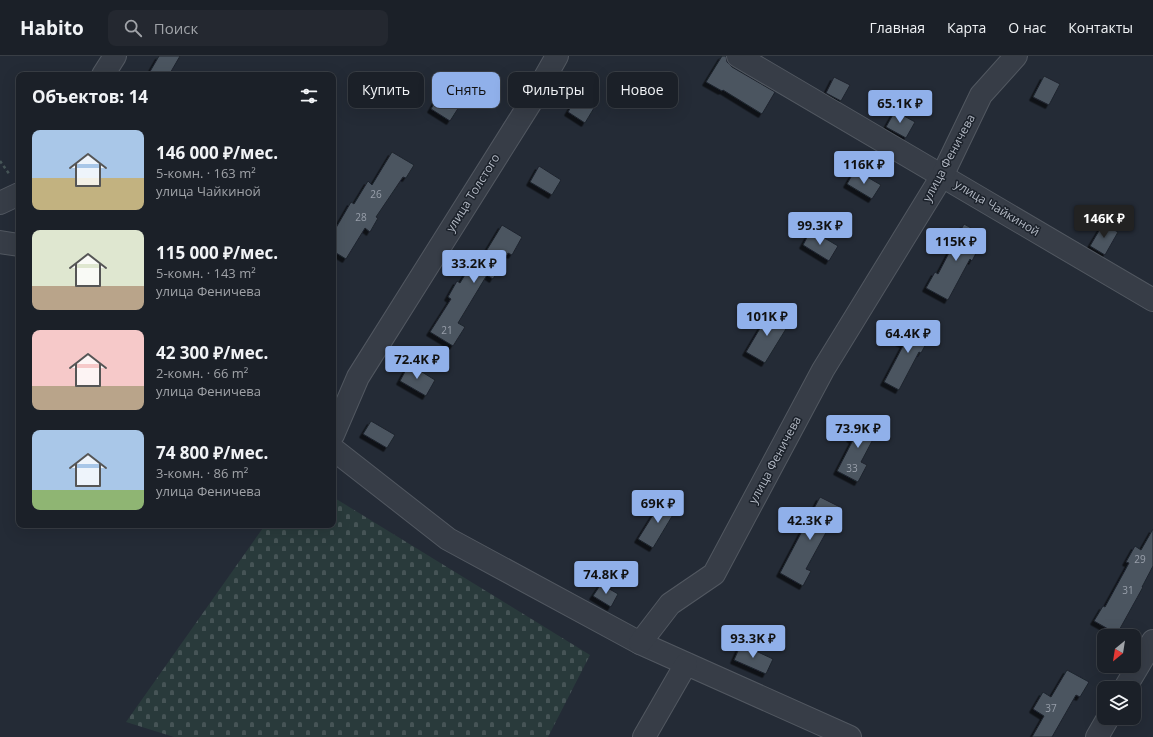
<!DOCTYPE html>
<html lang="ru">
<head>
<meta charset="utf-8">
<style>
	body { margin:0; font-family:"Open Sans",sans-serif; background:#242830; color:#f1f3f6; height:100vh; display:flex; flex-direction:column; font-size:15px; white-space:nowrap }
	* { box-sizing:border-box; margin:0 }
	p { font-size:13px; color:#a0a3a8 }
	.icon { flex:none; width:22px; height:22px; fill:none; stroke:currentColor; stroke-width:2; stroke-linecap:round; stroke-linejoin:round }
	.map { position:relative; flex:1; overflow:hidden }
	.panel { position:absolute; left:16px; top:16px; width:320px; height:456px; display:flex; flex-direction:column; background:#1b2028; border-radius:8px; box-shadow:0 4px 16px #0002,0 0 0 1px #393e45 }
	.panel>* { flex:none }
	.banner { position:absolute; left:348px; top:16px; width:380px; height:36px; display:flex; gap:8px }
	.needle { width:26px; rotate:210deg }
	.fabs { position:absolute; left:1097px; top:573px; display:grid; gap:8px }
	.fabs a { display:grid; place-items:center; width:44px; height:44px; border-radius:8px; background:#1b2028; box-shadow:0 4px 16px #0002,0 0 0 1px #393e45; font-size:20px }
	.price { position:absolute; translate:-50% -34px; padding:0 9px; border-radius:4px; background:#90b0ea; color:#111; font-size:13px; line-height:26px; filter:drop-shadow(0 1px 2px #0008) }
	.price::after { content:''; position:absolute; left:50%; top:24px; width:12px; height:9px; margin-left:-6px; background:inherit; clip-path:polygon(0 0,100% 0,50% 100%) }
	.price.selected { background:#222; color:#fff }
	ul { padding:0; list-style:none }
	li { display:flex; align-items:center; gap:12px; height:100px; padding:0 16px }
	li span { display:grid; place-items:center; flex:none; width:112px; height:80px; border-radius:8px; color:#555 }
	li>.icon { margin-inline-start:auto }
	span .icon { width:48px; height:48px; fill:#fffc; stroke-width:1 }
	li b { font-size:17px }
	h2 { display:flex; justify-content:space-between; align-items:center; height:48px; padding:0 16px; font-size:17px }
	.chip { padding:0 14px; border-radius:8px; background:#1b2028; box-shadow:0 4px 16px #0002,0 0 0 1px #393e45; font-size:14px; line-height:36px }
	.chip.selected { background:#90b0ea; color:#111 }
	header { display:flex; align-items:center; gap:24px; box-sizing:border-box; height:56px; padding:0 20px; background:#1b2028; border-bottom:1px solid #393e45 }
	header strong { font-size:19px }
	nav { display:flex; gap:22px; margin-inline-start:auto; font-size:14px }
	.search { width:280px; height:36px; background:#242830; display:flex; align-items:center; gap:10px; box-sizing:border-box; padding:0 14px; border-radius:8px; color:#a0a3a8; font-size:15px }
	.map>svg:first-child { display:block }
	.cemetery { fill:url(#cemetery-stones) }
	.building { fill:#4c5561; stroke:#1e242d; filter:url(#shadow) }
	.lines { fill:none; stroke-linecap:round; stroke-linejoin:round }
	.minor-casing { stroke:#525861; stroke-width:24 }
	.path { stroke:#475658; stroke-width:2.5; stroke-dasharray:3 3; stroke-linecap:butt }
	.minor { stroke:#373d47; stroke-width:22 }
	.labels { text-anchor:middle; stroke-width:3; stroke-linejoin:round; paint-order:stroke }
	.number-label { font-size:10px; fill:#989faa }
	.street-label { font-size:12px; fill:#b2b8c3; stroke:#1c222b }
</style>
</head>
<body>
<header>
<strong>Habito</strong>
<div class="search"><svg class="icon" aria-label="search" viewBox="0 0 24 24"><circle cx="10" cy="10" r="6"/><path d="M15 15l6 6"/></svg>Поиск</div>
<nav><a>Главная</a><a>Карта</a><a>О нас</a><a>Контакты</a></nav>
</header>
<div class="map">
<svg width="1153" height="681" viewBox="0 0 1153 681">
	<defs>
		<pattern id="cemetery-stones" width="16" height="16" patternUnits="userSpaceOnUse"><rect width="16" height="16" fill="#293a3b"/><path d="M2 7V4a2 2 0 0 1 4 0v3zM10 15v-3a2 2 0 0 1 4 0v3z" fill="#465456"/></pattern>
		<filter id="shadow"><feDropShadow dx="-3.5" dy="3.5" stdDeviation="0" flood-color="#0009"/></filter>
	</defs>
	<rect width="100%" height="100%" fill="#242b36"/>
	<path class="cemetery" d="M333 441 590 599 548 681H174L126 666 265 469H333Z"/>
	<g class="building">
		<path d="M159 0H180L169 19H148Z"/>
		<path d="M722 0H726L727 6 732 11 775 36 762 58 723 34 722 35 706 26Z"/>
		<path d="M1044 20 1060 28 1049 49 1033 41Z"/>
		<path d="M834 21 850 29 841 45 826 37Z"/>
		<path d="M580 36 597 47 585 67 568 56Z"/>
		<path d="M439 39 459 51 450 65 431 53Z"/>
		<path d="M895 55 915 66 906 82 886 71Z"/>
		<path d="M392 96 414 109 406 122 403 121 376 161 378 162 370 176 365 172 346 203 333 195V177L351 146 354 148 368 125 372 129Z"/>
		<path d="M539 110 561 124 552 139 530 126Z"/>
		<path d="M855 114 881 129 872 143 847 128Z"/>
		<path d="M964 168 985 180 972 205 970 203 948 244 926 232 935 216 938 218Z"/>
		<path d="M1103 168 1118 176 1105 199 1090 190Z"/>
		<path d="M502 169 522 181 512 199 508 197 493 223 487 219 458 267 465 271 453 290 430 276 451 243 448 241 457 225 460 227 477 199 482 202Z"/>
		<path d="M811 174 838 190 829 205 803 189Z"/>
		<path d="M766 254 789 268 765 307 746 296 762 269 759 267Z"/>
		<path d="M910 266 932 277 921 297 919 296 899 334 884 326 904 288 899 286Z"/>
		<path d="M409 308 435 324 426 340 400 325Z"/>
		<path d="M861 360 880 370 861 406 867 409 858 426 837 415 853 384 850 382Z"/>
		<path d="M371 365 395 379 387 392 363 378Z"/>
		<path d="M820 441 840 451 806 513 811 515 803 530 780 517Z"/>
		<path d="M663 443 677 452 653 492 638 483Z"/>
		<path d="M1153 473V510L1142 531H1143L1117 578 1094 565 1103 550 1105 551 1129 507 1126 506 1135 490 1141 494Z"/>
		<path d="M601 528 618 538 611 551 593 540Z"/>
		<path d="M741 588 773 603 766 618 734 604Z"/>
		<path d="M1067 614 1089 626 1080 641 1076 639 1052 681H1032L1044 660 1033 653 1043 636 1051 641Z"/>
	</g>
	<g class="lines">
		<g class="minor-casing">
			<g id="minor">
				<path d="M738 0 1153 244"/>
				<path d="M103 19 115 0"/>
				<path d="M0 147 19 138"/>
				<path d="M0 186 19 189"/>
				<path d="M333 379 358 321 531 46 557 0"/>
				<path d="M333 393 448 483 640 587 850 681"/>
				<path d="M640 587 670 548 714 518 823 314 942 120 981 39 1016 0"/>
				<path d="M1125 632 1153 585"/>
				<path d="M644 681 686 608"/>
				<path d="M1097 681 1108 662"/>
			</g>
		</g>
		<path class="path" d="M0 105 10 119"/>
		<use href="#minor" class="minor"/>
	</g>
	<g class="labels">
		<g class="number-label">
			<text x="376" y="142">26</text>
			<text x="361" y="165">28</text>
			<text x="447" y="278">21</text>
			<text x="852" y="416">33</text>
			<text x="1140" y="507">29</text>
			<text x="1128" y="538">31</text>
			<text x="1051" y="656">37</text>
		</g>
		<g class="street-label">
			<text transform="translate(949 102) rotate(-62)" y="4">улица Феничева</text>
			<text transform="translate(473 137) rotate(-58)" y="4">улица Толстого</text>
			<text transform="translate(997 152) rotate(31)" y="4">улица Чайкиной</text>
			<text transform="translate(775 404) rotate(-62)" y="4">улица Феничева</text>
		</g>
	</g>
</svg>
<div class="fabs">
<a><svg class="needle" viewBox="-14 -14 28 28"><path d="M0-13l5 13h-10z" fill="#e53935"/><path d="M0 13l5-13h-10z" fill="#a0a3a8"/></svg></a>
<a><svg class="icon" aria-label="layers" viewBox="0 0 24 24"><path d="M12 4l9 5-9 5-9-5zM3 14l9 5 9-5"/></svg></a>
</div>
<b class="price" style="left:900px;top:68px">65.1K ₽</b>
<b class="price" style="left:864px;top:129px">116K ₽</b>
<b class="price selected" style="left:1104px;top:183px">146K ₽</b>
<b class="price" style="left:820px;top:190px">99.3K ₽</b>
<b class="price" style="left:956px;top:206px">115K ₽</b>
<b class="price" style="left:474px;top:228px">33.2K ₽</b>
<b class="price" style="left:767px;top:281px">101K ₽</b>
<b class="price" style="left:908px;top:298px">64.4K ₽</b>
<b class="price" style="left:417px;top:324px">72.4K ₽</b>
<b class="price" style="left:858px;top:393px">73.9K ₽</b>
<b class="price" style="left:658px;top:468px">69K ₽</b>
<b class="price" style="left:810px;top:485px">42.3K ₽</b>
<b class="price" style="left:606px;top:539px">74.8K ₽</b>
<b class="price" style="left:753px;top:603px">93.3K ₽</b>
<div class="banner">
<a class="chip">Купить</a>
<a class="chip selected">Снять</a>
<a class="chip">Фильтры</a>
<a class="chip">Новое</a>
</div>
<section class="panel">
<h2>Объектов: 14<svg class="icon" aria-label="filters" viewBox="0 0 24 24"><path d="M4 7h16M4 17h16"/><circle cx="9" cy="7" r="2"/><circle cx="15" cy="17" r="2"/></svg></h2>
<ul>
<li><span style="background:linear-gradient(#a9c7e8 60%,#c2b280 0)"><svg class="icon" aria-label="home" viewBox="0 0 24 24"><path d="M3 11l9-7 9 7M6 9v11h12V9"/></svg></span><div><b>146 000 ₽/мес.</b><p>5-комн. · 163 m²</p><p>улица Чайкиной</p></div></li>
<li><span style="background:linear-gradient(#dfe7d0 70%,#b9a48a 0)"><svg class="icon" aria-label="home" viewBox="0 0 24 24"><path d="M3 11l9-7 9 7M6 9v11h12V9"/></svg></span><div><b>115 000 ₽/мес.</b><p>5-комн. · 143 m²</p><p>улица Феничева</p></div></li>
<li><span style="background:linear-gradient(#f6c9c9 70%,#b9a48a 0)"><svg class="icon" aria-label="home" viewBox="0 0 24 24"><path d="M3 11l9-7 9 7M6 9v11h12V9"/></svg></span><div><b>42 300 ₽/мес.</b><p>2-комн. · 66 m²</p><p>улица Феничева</p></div></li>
<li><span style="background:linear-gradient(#a9c7e8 75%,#8fb573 0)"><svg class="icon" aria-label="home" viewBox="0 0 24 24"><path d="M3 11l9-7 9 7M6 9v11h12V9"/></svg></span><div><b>74 800 ₽/мес.</b><p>3-комн. · 86 m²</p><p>улица Феничева</p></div></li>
</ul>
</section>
</div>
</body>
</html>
